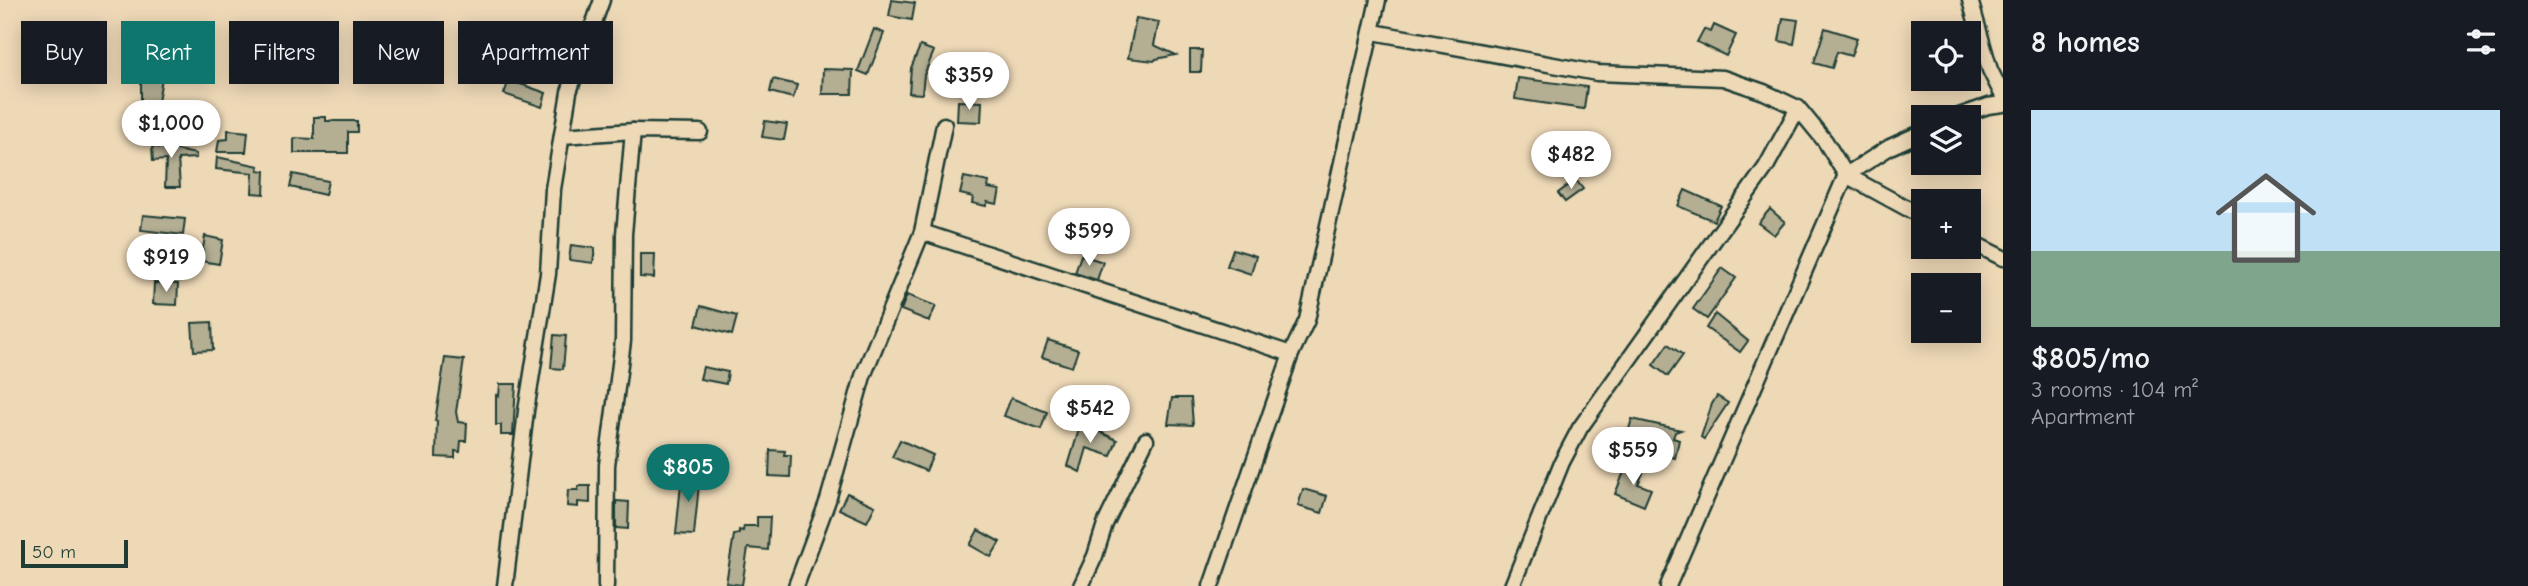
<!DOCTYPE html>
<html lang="en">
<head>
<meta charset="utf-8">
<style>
	body { margin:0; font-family:"Comic Neue",sans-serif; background:#20242c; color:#f1f3f6; height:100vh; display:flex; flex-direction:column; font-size:26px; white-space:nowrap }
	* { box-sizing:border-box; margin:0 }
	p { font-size:23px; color:#9ea1a6 }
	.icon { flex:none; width:38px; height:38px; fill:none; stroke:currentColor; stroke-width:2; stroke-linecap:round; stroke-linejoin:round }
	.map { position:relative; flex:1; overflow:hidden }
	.side { display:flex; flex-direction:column; background:#171b24; width:525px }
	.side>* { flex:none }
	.guide { position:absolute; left:21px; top:21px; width:665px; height:63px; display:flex; gap:14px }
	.tools { position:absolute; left:1911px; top:21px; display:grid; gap:14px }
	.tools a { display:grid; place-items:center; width:70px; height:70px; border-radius:0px; background:#171b24; box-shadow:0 4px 18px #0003; font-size:35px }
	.scale { position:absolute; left:21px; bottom:18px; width:107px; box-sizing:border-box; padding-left:7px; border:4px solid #1f3d34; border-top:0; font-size:19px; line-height:24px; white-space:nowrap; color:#1f3d34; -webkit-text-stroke:5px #eed9b7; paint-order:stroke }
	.price { position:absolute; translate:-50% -60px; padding:0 16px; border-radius:24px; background:#fff; color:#222; font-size:23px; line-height:46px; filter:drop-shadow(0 2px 4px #0008) }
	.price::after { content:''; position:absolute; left:50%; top:42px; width:21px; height:16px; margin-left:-10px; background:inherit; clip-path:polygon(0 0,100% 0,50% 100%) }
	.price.active { background:#0f766e; color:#fff }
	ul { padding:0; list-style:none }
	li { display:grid; align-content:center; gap:14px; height:371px; padding:0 28px }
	li span { display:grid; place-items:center; height:217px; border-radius:0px; color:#555 }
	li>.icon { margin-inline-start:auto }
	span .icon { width:126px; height:126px; fill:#fffc; stroke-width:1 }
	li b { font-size:30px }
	h2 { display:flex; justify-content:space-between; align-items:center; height:84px; padding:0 28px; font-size:30px }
	.chip { padding:0 24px; border-radius:0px; background:#171b24; box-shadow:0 4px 18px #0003; font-size:24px; line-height:63px }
	.chip.active { background:#0f766e; color:#fff }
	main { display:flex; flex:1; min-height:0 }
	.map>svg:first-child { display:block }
	.building { fill:#b4ae93; stroke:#1f3d34; stroke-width:2 }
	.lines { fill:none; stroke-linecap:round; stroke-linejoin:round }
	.minor-casing { stroke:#1f3d34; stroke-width:19 }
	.minor { stroke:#eed9b7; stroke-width:14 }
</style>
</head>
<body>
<main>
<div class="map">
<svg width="2003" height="586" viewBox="0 0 2003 586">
	<rect width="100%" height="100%" fill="#eed9b7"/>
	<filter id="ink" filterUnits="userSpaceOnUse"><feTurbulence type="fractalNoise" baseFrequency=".0143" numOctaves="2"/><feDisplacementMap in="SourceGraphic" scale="14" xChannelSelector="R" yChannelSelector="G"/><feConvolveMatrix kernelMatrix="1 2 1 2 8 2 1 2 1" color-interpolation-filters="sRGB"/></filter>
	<g filter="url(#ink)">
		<g class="building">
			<path d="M892 0 915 3 912 20 889 16Z"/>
			<path d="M1136 18 1159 22 1154 45 1176 55 1156 59 1154 61 1128 58Z"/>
			<path d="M1783 18 1798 20 1794 44 1779 41Z"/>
			<path d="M1714 25 1736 35 1726 56 1697 42 1704 29 1711 32Z"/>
			<path d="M146 26 171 33 161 71 163 72 158 102H141V74L147 75 150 54 140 51Z"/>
			<path d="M1825 28 1857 38 1851 56 1837 52 1832 68 1814 63Z"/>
			<path d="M874 29 884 33 868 75 858 71Z"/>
			<path d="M920 46 934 51 924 75 922 94 909 93 911 68Z"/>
			<path d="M1190 50H1202L1201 72H1190Z"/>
			<path d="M823 69 853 70 852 94H822Z"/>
			<path d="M1518 78 1587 87 1584 109 1515 99Z"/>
			<path d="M773 79 797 85 793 98 770 92Z"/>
			<path d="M509 80 546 93 542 107 504 94Z"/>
			<path d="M958 101 982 102 981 122 957 121Z"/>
			<path d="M314 117H326V121H357V132H348V153H294V138L314 139Z"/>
			<path d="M765 121 787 124 784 140 762 137Z"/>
			<path d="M172 127H175L177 150 196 154V158L178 159 180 187H165L166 160 153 161 152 146 167 149Z"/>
			<path d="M228 130 248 132 246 152H217L219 140 228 139Z"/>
			<path d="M217 157 259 166 258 170 265 171 264 194 252 193 253 173 216 169Z"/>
			<path d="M293 174 328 181 325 195 290 187Z"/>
			<path d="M964 177 989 182 988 188 1000 190 997 204 987 202 986 206 972 203 973 197 960 194Z"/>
			<path d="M1576 180 1583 189 1565 202 1558 193Z"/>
			<path d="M1685 190 1721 206 1714 221 1678 206Z"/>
			<path d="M1770 209 1785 222 1774 235 1758 223Z"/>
			<path d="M143 215 185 219 183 235 141 230Z"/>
			<path d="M205 236 223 240 219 264 201 261Z"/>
			<path d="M571 245 595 248 593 263 569 260Z"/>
			<path d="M1233 249 1256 256 1251 274 1227 266Z"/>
			<path d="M640 254H655L654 278 640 277Z"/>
			<path d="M1081 255 1103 262 1097 280 1075 273Z"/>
			<path d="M1722 268 1736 278 1707 319 1693 309Z"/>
			<path d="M154 283 178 284 177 305 153 304Z"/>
			<path d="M907 295 936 306 929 321 901 310Z"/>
			<path d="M701 306 737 316 732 335 696 325Z"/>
			<path d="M1715 314 1748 341 1740 352 1706 328Z"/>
			<path d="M212 322 213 350 194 351 192 323Z"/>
			<path d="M554 335 566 336 563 369 551 368Z"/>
			<path d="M1048 340 1078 350 1072 367 1042 357Z"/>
			<path d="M1668 344 1683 355 1668 376 1653 365Z"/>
			<path d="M445 358 464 360 456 412 458 422 467 423 466 441H461L460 452 455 451V458L436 457 437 421H435Z"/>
			<path d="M703 367 728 372 726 384 700 379Z"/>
			<path d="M500 384H516L513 435H501V425H496V395L499 396Z"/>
			<path d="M1717 396 1728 403 1704 439 1701 437 1712 404Z"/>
			<path d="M1011 398 1047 412 1041 429 1004 416Z"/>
			<path d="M1172 398H1191L1193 425 1168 424Z"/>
			<path d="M1632 419 1681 430 1675 432 1673 438 1679 440 1675 458 1647 451 1650 436 1626 439Z"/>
			<path d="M1081 423 1117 440 1111 456 1087 448 1080 472 1068 466Z"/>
			<path d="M900 440 933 455 926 471 892 457Z"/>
			<path d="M770 450 785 451 784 455H791L790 477 769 476Z"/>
			<path d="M1626 467 1643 473 1638 484 1651 489 1644 506 1615 494Z"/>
			<path d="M682 474H700L694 535 676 534Z"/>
			<path d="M578 486H590V503L578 502V507L567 506 568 490H578Z"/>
			<path d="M1303 489 1327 496 1322 513 1298 506Z"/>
			<path d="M847 493 875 506 867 522 839 509Z"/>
			<path d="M616 501 629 502 628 529 616 528Z"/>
			<path d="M757 517H770L768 550 748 548 742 585 726 583 734 535 739 534V530L743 531 744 526H757Z"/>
			<path d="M978 530 1000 542 991 557 970 545Z"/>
		</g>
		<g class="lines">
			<g class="minor-casing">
				<g id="minor">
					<path d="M1970 0 1990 70 2003 96"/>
					<path d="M1373 32 1597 73 1723 78 1764 92 1798 108 1825 141 1846 175 1890 147 1923 132"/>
					<path d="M1956 117 1988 106 2003 104"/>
					<path d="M562 136 633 131 700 132"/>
					<path d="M922 232 1291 354"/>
					<path d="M1969 241 2003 258"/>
					<path d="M505 586 526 411 548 274 553 189 569 92 602 0"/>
					<path d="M606 586 607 465 623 341 624 234 633 131"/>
					<path d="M796 586 828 500 863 376 922 232 944 125"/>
					<path d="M1081 586 1095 556 1105 524 1146 440"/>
					<path d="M1211 586 1291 354 1307 320 1378 0"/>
					<path d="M1512 586 1562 462 1580 428 1766 167 1798 108"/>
					<path d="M1668 586 1846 175 1923 217"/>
				</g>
			</g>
			<use href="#minor" class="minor"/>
		</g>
	</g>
</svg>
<div class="tools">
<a><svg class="icon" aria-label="locate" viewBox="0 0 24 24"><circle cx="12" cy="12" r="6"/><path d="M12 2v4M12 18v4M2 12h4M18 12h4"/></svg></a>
<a><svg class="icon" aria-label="layers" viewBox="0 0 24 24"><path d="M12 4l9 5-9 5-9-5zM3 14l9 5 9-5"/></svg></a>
<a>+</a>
<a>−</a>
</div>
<div class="scale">50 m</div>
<b class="price" style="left:969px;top:112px">$359</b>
<b class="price" style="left:171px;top:160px">$1,000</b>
<b class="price" style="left:1571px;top:191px">$482</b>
<b class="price" style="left:1089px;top:268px">$599</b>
<b class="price" style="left:166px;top:294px">$919</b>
<b class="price" style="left:1090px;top:445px">$542</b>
<b class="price" style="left:1633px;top:487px">$559</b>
<b class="price active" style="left:688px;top:504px">$805</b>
<div class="guide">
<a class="chip">Buy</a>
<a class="chip active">Rent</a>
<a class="chip">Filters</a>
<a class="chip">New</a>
<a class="chip">Apartment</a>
</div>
</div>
<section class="side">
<h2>8 homes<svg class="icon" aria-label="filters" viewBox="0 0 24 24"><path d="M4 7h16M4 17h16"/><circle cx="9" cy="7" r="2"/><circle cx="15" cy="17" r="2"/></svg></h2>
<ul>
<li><span style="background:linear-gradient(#bfe0f5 65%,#7fa58c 0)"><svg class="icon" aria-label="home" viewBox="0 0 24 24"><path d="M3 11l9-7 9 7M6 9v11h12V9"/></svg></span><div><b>$805/mo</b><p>3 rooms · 104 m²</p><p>Apartment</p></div></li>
</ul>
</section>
</main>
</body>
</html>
